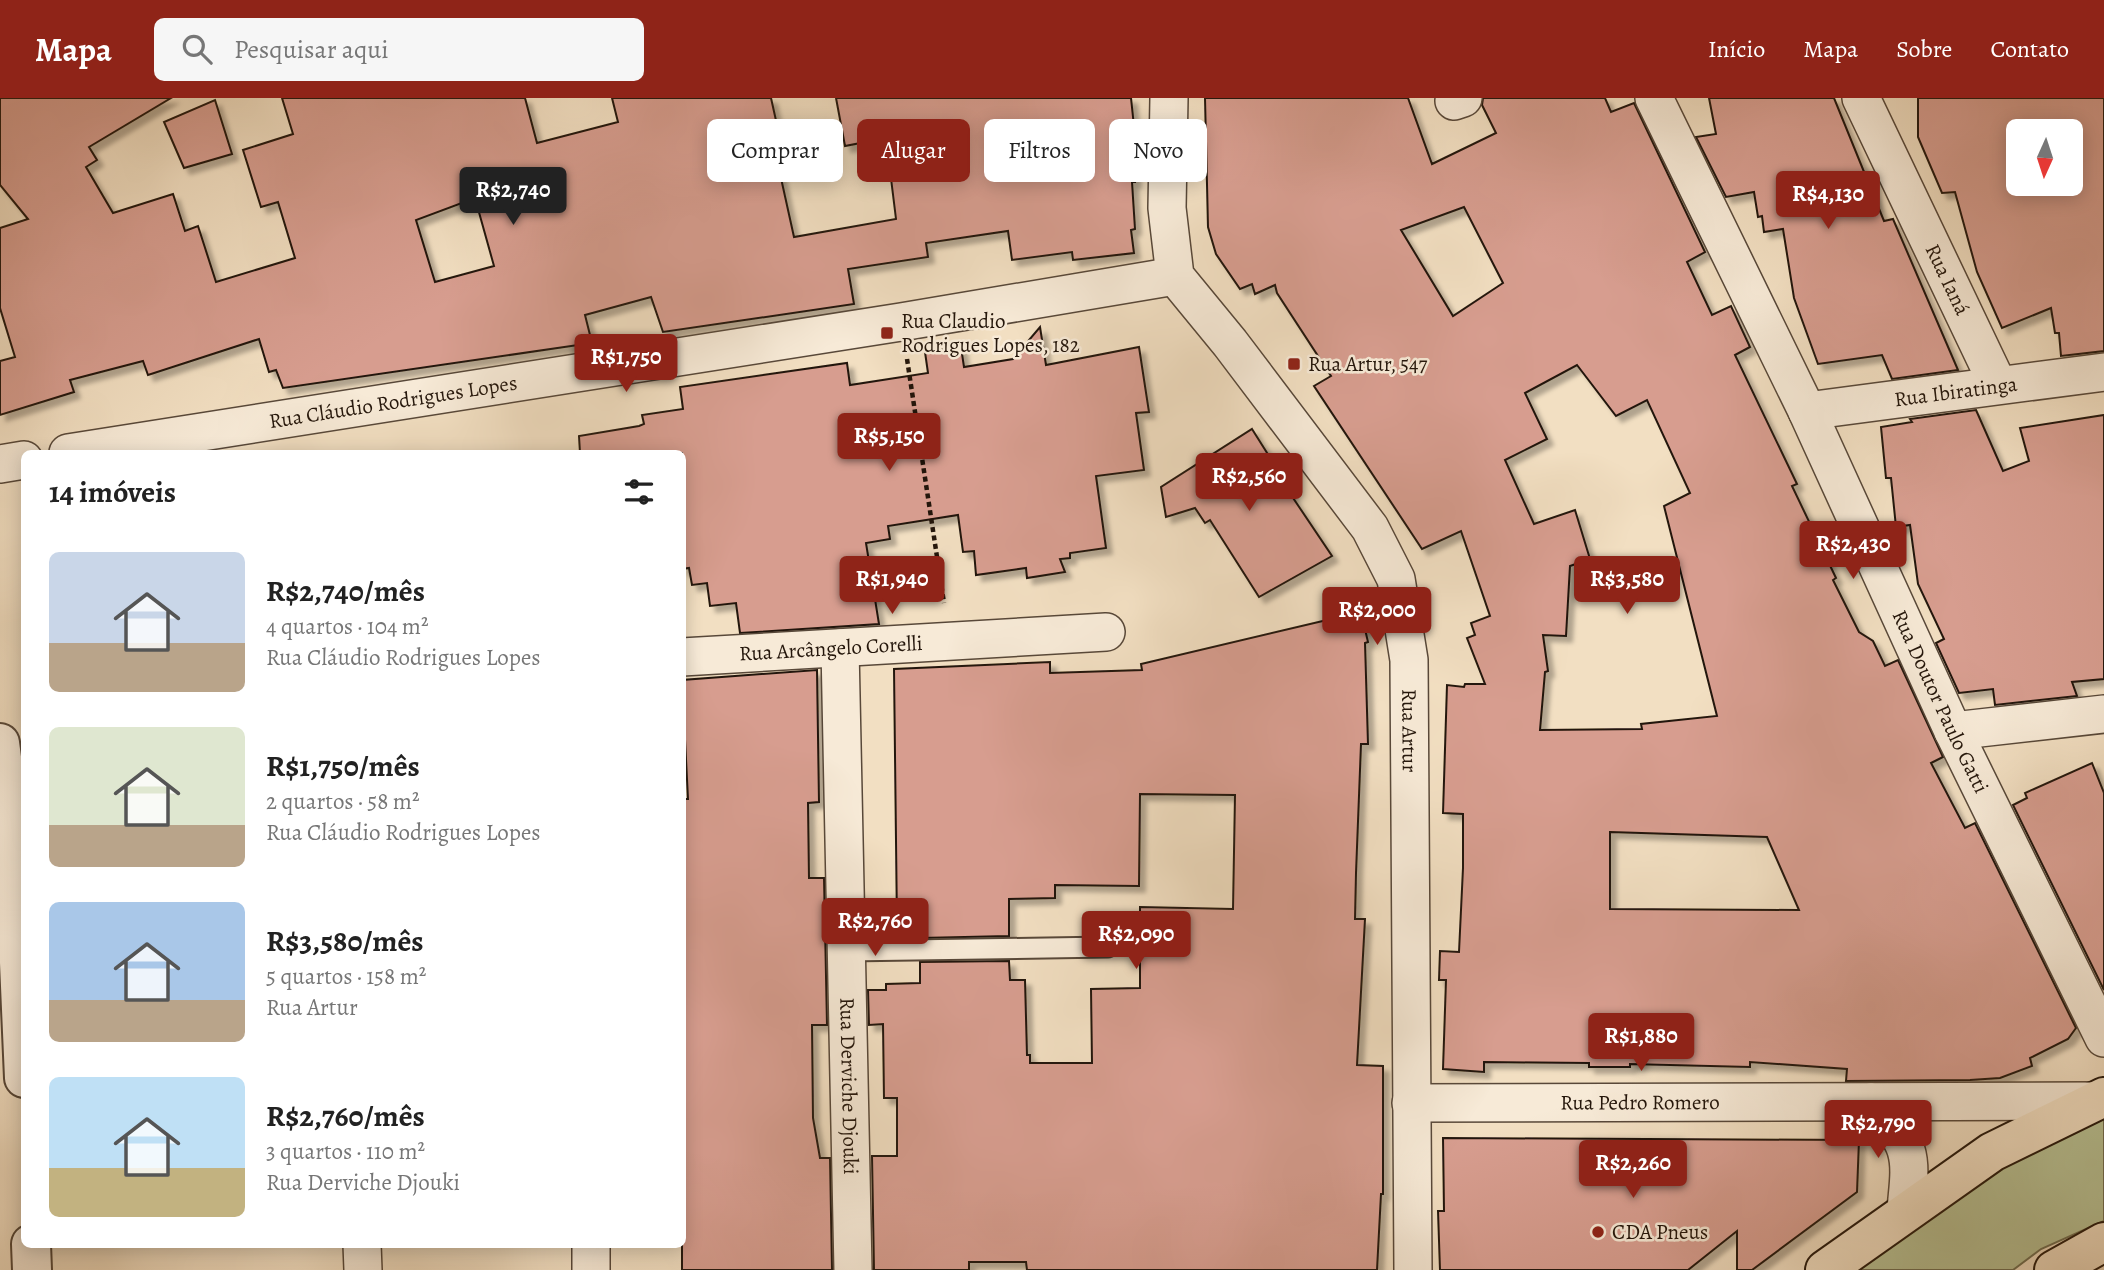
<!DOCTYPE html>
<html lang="pt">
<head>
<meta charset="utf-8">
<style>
	body { margin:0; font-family:Alegreya,serif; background:#f6f6f6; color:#222; height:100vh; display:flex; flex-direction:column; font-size:26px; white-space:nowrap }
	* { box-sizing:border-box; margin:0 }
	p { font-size:23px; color:#767676 }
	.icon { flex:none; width:38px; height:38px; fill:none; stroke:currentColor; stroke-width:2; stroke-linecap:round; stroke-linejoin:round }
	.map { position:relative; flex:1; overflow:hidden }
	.details { position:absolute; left:21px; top:352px; width:665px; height:798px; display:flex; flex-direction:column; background:#fff; border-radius:10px; box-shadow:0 4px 18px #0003 }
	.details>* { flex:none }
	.hud { position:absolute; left:707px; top:21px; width:665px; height:63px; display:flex; gap:14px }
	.needle { width:46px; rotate:183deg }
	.buttons { position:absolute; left:2006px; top:21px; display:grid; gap:14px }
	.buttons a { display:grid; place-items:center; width:77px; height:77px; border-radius:10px; background:#fff; box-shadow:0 4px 18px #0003; font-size:35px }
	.price { position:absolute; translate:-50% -60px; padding:0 16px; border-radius:7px; background:#8f2418; color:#fff; font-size:23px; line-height:46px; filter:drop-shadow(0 2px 4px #0008) }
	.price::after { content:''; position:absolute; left:50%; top:42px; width:21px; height:16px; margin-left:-10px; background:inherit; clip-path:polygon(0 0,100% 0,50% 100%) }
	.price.active { background:#222; color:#fff }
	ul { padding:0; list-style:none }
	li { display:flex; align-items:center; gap:21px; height:175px; padding:0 28px }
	li span { display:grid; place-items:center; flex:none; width:196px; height:140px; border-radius:10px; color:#555 }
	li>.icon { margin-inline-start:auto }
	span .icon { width:84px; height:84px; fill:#fffc; stroke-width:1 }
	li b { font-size:30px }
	h2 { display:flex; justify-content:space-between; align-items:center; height:84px; padding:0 28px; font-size:30px }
	.tag { padding:0 24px; border-radius:10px; background:#fff; box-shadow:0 4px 18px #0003; font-size:24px; line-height:63px }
	.tag.active { background:#8f2418; color:#fff }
	header { display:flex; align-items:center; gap:42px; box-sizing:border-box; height:98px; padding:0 35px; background:#8f2418; color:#fff }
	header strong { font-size:33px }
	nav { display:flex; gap:38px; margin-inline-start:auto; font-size:24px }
	.search { width:490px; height:63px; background:#f6f6f6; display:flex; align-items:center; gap:18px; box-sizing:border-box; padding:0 24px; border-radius:10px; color:#767676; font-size:26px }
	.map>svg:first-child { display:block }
	.green { fill:#b7c295; stroke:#6e6c50; stroke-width:2 }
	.building { fill:#d79d8f; stroke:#24160b; stroke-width:2; fill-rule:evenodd; filter:url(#shadow) }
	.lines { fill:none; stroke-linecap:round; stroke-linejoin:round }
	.service-casing { stroke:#584839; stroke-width:23 }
	.minor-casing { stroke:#584839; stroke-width:40 }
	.tertiary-casing { stroke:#584839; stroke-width:42 }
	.primary-casing { stroke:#24160b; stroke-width:42 }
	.path { stroke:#24160b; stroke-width:4.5; stroke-dasharray:5 3.5; stroke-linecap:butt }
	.service { stroke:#f7ead7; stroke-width:19 }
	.minor { stroke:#f7ead7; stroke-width:37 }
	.tertiary { stroke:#f7ead7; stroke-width:38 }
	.primary { stroke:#f2dfc2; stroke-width:38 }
	.poi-dot { fill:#8f2418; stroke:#f7ead7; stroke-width:2.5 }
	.labels { text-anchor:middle; stroke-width:5; stroke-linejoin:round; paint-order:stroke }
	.street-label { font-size:21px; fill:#24160b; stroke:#f7ead7 }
	.poi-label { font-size:21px; fill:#24160b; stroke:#f7ead7; text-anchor:start }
</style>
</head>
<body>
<header>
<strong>Mapa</strong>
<div class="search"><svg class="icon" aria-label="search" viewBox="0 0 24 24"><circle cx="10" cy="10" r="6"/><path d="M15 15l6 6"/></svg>Pesquisar aqui</div>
<nav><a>Início</a><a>Mapa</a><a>Sobre</a><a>Contato</a></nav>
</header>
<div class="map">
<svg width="2104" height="1172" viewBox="0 0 2104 1172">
	<defs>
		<filter id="shadow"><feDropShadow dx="6" dy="6" stdDeviation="2" flood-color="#0004"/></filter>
	</defs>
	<rect width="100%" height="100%" fill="#f2dfc2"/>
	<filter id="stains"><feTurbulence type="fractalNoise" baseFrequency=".00286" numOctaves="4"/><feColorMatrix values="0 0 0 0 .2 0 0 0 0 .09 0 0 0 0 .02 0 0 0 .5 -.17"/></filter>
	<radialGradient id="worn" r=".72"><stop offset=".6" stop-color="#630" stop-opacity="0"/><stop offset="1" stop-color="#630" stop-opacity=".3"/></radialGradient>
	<path class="green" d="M2104 1020V1123L2041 1151 2013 1172H1855L1999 1069Z"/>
	<g class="building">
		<path d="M0 0H171L89 49 97 62 86 69 113 115 173 96 185 133 198 128 216 184 295 160 278 104 261 109 243 52 293 36 282 0H525L537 45 618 24 612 0H771L777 27 772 28 778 53H775L794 139 896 121 886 40 845 48 836 0H1131L1135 38H1131L1135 84H1132L1135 131 1131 132 1134 155 1073 162 1072 154 1012 162 1008 133 926 145 928 159 848 171 854 206 663 234 651 199 585 217 592 245 283 290 276 272 269 274 259 241 148 277 143 263 70 282 74 294 0 317V263L15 259 0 210V130L28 121 0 87ZM475 100 494 168 435 184 416 122Z"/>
		<path d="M1205 0H1408L1432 66 1496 35 1482 7 1483 0H1605L1611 14 1634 5 1705 154 1687 164 1712 217 1731 208 1750 249 1735 257 1797 386 1792 388 1836 480 1833 482 1859 534 1873 543 1885 568 1898 562 1943 659 1931 665 1965 730 1975 725 2076 930 2068 941 2030 960 2032 968 2000 980 1970 982 1846 983 1847 971 1750 964V969L1630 966V969H1589V965L1484 964V974L1443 971 1446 882H1439L1440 853 1459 854 1463 770V716L1443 715 1447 587 1464 589 1465 586H1485L1467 540 1475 537 1471 525 1490 518 1461 433 1422 451 1314 288 1331 278 1277 195 1275 187 1255 196 1252 186 1240 191 1216 156 1208 129ZM1464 109 1503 185 1453 218 1401 132ZM1577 267 1616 318 1647 302 1690 395 1664 408 1717 618 1641 626 1642 631 1540 632 1545 574 1548 573 1543 537 1566 538 1570 468 1590 461 1575 412 1534 426 1505 362 1547 341 1525 295ZM1610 734 1767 739 1799 812 1610 811Z"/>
		<path d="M1709 0H1834L1884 123 1893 121 1958 272 1892 281 1882 257 1818 266 1794 200 1783 131 1764 134 1762 118 1758 119 1754 94 1726 99 1696 39 1716 36Z"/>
		<path d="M1918 0H2104V253L2061 258 2059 235H2055L2051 210 2002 230 1977 174 1955 94 1942 95 1918 39ZM2018 33H2070V86H2018Z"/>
		<path d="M215 2 232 56 184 70 164 24Z"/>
		<path d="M1040 229 1046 267 1139 249 1149 314 1136 315 1144 372 1096 378 1106 450 1070 455V460L1060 461 1065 474 1027 480 1026 470 976 477 974 453 963 454 958 417 888 428 890 441 866 445 879 526 740 535 736 505 710 508 707 485 692 487 689 470 682 471V355H580L579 338 639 328 644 326 642 317 683 311 680 289 847 265 850 287 928 275 925 254 961 249 964 269 1013 261Z"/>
		<path d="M1976 312 2003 373 2029 363 2020 330 2104 317V581L2072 584 2077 598 1995 607 1993 591 1959 595 1936 545 1944 541 1918 486 1910 427 1896 429 1891 380H1886L1881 329 1912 324 1910 321Z"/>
		<path d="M1252 331 1281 377 1279 379 1332 458 1259 499 1210 422 1205 425 1195 410 1166 419 1161 389Z"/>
		<path d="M1361 514 1368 544 1365 545 1368 646H1361L1356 775 1355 821H1365L1357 967 1383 968V1096H1381L1377 1172H1027L1026 1164H969V1172H874L872 1058H897V1000H884L883 926 869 927 868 892H886V886L920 885V864L1009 863 1010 882H1025L1027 957H1030V965H1092L1091 891 1140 890V809L1233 811 1235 697 1140 696 1139 788 1055 787V800L1009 801V838L920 840V828H897L894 571 1050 564V575L1142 572 1141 566Z"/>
		<path d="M817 572 819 704 808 705 809 780H824L827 927H812L813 1020 820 1060H830L832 1172H682V701H688L682 582Z"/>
		<path d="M2092 665 2104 695V892L2013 707 2027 700 2025 695Z"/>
		<path d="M1443 1040 1859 1042 1857 1094 1752 1172H1737V1133L1688 1172H1440L1438 1113H1444Z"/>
	</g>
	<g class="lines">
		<g class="service-casing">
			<path id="service" d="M846 853 1108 849"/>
		</g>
		<g class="minor-casing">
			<g id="minor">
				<path id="s1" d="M1169 0 1167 110 1175 178 1230 245 1370 430 1396 481 1409 562 1413 1172"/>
				<path id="s2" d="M1654 0 1807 313 1953 633 2104 940"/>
				<path id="s3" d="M1861 0 1998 287"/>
				<path d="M1454 3 1463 0"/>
				<path id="s4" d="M1807 313 2104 274"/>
				<path id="s5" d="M68 355 901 224 1175 178"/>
				<path d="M0 366 24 362"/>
				<path id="s6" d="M840 550 853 1172"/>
				<path id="s7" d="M682 559 1106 534"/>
				<path d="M1953 633 2104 616"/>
				<path d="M1871 1004C1883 1018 1901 1034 1906 1052 1912 1071 1907 1094 1906 1113"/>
				<path id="s8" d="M1411 1005 2096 1003"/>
				<path d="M362 1146 363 1172"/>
				<path d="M591 1146V1172"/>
			</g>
		</g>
		<g class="tertiary-casing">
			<g id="tertiary">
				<path d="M0 645 14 749 24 980"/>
				<path d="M31 1146 32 1172"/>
			</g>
		</g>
		<g class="primary-casing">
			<g id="primary">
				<path d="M1825 1172 1992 1054 2104 999"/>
				<path d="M2054 1172 2104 1144"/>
			</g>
		</g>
		<path class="path" d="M907 261 944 505"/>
		<use href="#service" class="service"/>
		<use href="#minor" class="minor"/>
		<use href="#tertiary" class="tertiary"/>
		<use href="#primary" class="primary"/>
	</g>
	<g class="poi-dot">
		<rect x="880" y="228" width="14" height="14" rx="3.5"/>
		<rect x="1287" y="259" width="14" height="14" rx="3.5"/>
		<circle cx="1598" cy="1134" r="7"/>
	</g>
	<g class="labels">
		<g class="street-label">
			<text dy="7" stroke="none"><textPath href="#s3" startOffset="201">Rua Ianá</textPath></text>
			<text dy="7" stroke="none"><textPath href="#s4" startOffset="150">Rua Ibiratinga</textPath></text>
			<text dy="7" stroke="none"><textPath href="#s5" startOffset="329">Rua Cláudio Rodrigues Lopes</textPath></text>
			<text dy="7" stroke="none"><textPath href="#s7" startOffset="149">Rua Arcângelo Corelli</textPath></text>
			<text dy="7" stroke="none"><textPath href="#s2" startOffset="668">Rua Doutor Paulo Gatti</textPath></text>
			<text dy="7" stroke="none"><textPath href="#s1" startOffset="707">Rua Artur</textPath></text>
			<text dy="7" stroke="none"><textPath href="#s6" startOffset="438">Rua Derviche Djouki</textPath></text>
			<text dy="7" stroke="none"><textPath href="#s8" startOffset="229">Rua Pedro Romero</textPath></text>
		</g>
		<g class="poi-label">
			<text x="901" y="230">Rua Claudio<tspan x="901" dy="24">Rodrigues Lopes, 182</tspan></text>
			<text x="1308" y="273">Rua Artur, 547</text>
			<text x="1612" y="1141">CDA Pneus</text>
		</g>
	</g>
	<rect width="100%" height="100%" filter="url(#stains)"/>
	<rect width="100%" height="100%" fill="url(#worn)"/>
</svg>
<div class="buttons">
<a><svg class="needle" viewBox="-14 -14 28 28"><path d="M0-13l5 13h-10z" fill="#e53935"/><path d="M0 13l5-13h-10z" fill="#767676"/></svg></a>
</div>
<b class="price active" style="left:513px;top:129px">R$2,740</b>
<b class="price" style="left:1828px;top:133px">R$4,130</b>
<b class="price" style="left:626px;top:296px">R$1,750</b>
<b class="price" style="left:889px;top:375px">R$5,150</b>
<b class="price" style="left:1249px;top:415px">R$2,560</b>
<b class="price" style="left:1853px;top:483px">R$2,430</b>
<b class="price" style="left:892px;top:518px">R$1,940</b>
<b class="price" style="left:1627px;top:518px">R$3,580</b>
<b class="price" style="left:1377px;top:549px">R$2,000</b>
<b class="price" style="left:875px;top:860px">R$2,760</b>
<b class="price" style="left:1136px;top:873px">R$2,090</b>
<b class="price" style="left:1641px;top:975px">R$1,880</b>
<b class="price" style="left:1878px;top:1062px">R$2,790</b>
<b class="price" style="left:1633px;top:1102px">R$2,260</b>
<div class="hud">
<a class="tag">Comprar</a>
<a class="tag active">Alugar</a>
<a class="tag">Filtros</a>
<a class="tag">Novo</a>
</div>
<section class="details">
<h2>14 imóveis<svg class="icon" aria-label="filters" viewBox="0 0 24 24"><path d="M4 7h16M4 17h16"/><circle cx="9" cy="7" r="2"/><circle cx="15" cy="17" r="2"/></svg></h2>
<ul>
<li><span style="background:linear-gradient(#c9d6e8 65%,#b9a48a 0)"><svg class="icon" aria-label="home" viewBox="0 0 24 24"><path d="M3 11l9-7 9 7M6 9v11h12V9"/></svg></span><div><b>R$2,740/mês</b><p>4 quartos · 104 m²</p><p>Rua Cláudio Rodrigues Lopes</p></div></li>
<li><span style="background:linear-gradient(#dfe7d0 70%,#b9a48a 0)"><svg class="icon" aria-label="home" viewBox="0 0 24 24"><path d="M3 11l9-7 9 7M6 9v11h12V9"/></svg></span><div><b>R$1,750/mês</b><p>2 quartos · 58 m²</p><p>Rua Cláudio Rodrigues Lopes</p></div></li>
<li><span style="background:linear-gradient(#a9c7e8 70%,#b9a48a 0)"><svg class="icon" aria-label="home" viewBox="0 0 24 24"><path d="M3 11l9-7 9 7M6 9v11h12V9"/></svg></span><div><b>R$3,580/mês</b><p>5 quartos · 158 m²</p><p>Rua Artur</p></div></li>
<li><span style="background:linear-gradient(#bfe0f5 65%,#c2b280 0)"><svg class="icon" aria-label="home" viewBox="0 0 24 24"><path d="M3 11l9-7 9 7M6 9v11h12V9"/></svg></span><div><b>R$2,760/mês</b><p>3 quartos · 110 m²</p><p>Rua Derviche Djouki</p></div></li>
</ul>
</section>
</div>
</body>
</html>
